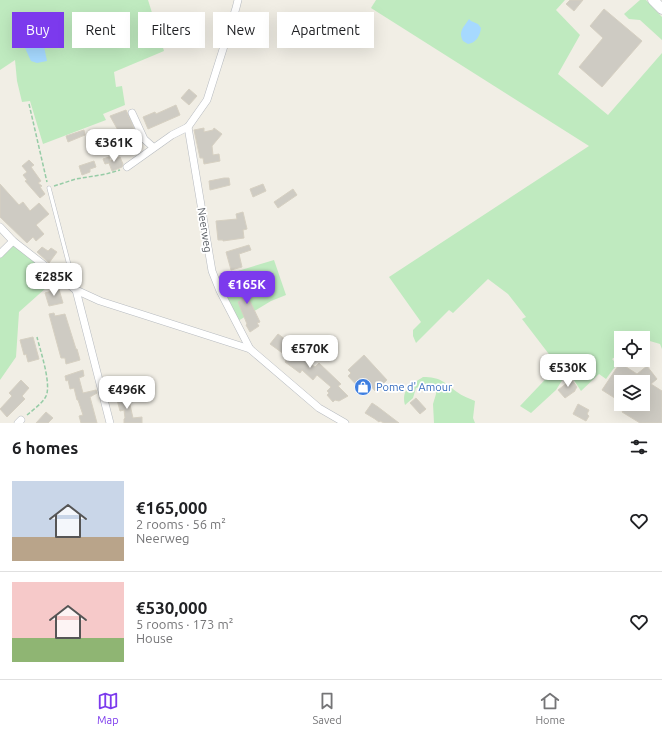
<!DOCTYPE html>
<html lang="en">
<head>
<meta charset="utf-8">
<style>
	body { margin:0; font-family:Ubuntu,sans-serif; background:#f2f2f2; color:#202124; height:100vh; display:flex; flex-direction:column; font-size:15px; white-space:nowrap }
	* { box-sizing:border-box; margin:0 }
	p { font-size:13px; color:#757577 }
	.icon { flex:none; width:22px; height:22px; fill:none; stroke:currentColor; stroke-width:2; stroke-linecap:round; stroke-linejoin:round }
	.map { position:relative; height:423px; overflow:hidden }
	.panel { display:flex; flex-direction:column; background:#fff; flex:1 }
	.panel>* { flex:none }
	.top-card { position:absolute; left:12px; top:12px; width:400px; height:36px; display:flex; gap:8px }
	.tools { position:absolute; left:614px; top:331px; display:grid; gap:8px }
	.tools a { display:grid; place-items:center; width:36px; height:36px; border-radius:0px; background:#fff; box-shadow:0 4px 16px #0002; font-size:20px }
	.price { position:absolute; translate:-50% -34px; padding:0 9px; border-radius:8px; background:#fff; color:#222; font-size:13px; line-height:26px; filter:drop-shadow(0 1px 2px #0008) }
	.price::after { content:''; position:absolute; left:50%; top:24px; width:12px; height:9px; margin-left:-6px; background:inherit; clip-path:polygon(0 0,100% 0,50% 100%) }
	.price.current { background:#7c3aed; color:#fff }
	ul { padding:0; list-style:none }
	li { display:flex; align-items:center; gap:12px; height:100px; padding:0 12px }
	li+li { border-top:1px solid #e0e0e0 }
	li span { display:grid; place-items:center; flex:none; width:112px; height:80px; border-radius:0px; color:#555 }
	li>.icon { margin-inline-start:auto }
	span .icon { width:48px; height:48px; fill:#fffc; stroke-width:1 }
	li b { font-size:17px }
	h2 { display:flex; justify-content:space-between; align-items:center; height:48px; padding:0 12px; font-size:17px }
	.pill { padding:0 14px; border-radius:0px; background:#fff; box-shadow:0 4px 16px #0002; font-size:14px; line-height:36px }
	.pill.current { background:#7c3aed; color:#fff }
	.tab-bar { display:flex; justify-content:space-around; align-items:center; height:56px; border-top:1px solid #e0e0e0; background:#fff; font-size:11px; color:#757577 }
	.tab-bar a { display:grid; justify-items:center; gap:2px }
	.tab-bar .current { color:#7c3aed }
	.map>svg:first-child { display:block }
	.green { fill:#bfeabf }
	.water { fill:#a6d9ff }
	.building { fill:#cecbc3; stroke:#d6d0c2 }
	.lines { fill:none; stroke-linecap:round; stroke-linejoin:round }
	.lane-casing { stroke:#b7bbc0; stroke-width:4.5 }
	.street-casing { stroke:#b7bbc0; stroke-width:8 }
	.secondary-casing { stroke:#b8bcc2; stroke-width:11 }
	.path { stroke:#96cca6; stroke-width:1.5; stroke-dasharray:4 2; stroke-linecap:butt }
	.lane { stroke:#fff; stroke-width:3.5 }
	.street { stroke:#fff; stroke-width:7 }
	.secondary { stroke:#fff; stroke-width:10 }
	.labels { text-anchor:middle; stroke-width:3.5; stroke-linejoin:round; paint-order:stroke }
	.street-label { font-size:11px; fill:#5c6167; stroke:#fff }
	.shop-label { font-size:11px; fill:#366cbe; stroke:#fff; text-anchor:start }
</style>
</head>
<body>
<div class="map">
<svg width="662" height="423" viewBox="0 0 662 423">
	<rect width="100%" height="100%" fill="#f1eee5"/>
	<g class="green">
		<path d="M0 0H148L164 51 114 72 116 87 122 86 125 105 103 114 106 120 43 144 30 101 22 102 17 81 15 60 0 70Z"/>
		<path d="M376 0H565L556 10 580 35 558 74 608 115 662 53V349L660 344 643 339V338H621V353L612 359 617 364 606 379 599 374 581 391 568 371 556 390 531 413 520 406 558 366 522 319 526 317 508 294 488 279 453 313 449 310 416 343 413 336V330L421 322 389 277 589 146 371 8Z"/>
		<path d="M640 0H646L662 17V40L640 20 629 19 624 14Z"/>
		<path d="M13 246H17L56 279 19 312 16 357 0 380V257Z"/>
		<path d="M274 260 286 295 271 301 238 321 218 277Z"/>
		<path d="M423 377C440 377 444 382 457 392 462 396 469 398 475 401L473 418 475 423H434L433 404 436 394V387L431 383 416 388 413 398 405 405C401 389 411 385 423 377Z"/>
	</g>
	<g class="water">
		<path d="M34 16 38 17 47 61 37 63 31 61C24 45 12 25 34 16Z"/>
		<path d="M469 19 471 21 478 24 481 28C480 36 476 43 468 44L463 41C458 31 464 27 469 19Z"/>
	</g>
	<g class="building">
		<path d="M570 0H583L574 11 566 4Z"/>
		<path d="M604 9 642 41 602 87 579 67 603 38 590 26Z"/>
		<path d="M189 89 197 96 189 105 181 98Z"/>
		<path d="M176 105 180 115 148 129 143 117 155 112 156 114Z"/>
		<path d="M126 110 137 135 124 141 110 116Z"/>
		<path d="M204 128V132L213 130 214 128 222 134 212 146 213 155 219 154 220 161 204 164 203 158H200L194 130Z"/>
		<path d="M84 130 85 135 68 142 66 136Z"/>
		<path d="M109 157 110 161 120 157 123 164 122 167 112 171 109 163 105 164 103 159Z"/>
		<path d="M29 160 34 165 31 167 41 181 38 183 42 186 40 187 45 194 40 198 25 181 27 180 23 175 27 172 22 166Z"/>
		<path d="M94 161 96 167 90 169V172L82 175 79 166Z"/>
		<path d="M224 178H229L230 185 210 190 209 181Z"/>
		<path d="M0 184 19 205 23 202 30 211 39 203 49 214 36 225 44 234 36 241 33 237 27 243 0 217Z"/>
		<path d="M263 184 266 191 253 197 250 189Z"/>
		<path d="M293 189 297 195 278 208 274 202Z"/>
		<path d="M243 212 247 229 243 230 244 238 223 241V240H218L216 221 237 219 236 214Z"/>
		<path d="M249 245 251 250 239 254 242 267 231 270 226 252Z"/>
		<path d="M42 247 48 251 51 248 57 252 49 263 37 252Z"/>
		<path d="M244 277 253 297 249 299 260 322 257 323 259 326 250 332 246 325 247 324 238 302 242 300 234 282Z"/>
		<path d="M58 286 63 303 49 306 45 293 52 291 51 287Z"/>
		<path d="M54 313 55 316 65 314 76 349H77L80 360 66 364 65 358H61L49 314Z"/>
		<path d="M278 334 285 339 284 342 288 345 286 348 315 367 319 363 341 384 338 386 348 396 339 401 335 400 333 402 327 395 329 393 327 391 331 387 317 375 313 380 302 370 300 373 285 362 288 357 270 344Z"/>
		<path d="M33 337 39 359 28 362 26 354 24 355 20 340Z"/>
		<path d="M364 355 387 380 375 391 370 385 363 392 348 376 351 373 348 370Z"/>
		<path d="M620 363 637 374 647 366 657 379 651 384 662 391V423H640L622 412 628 404H643V382H621V402L602 390Z"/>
		<path d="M83 370 84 376 79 378 83 393 96 390 97 393 90 397 97 423H81L79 416 83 415 78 400H77L74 388 70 389 68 380 66 381 65 376Z"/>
		<path d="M569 376 577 387 575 390V391L565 398 558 390 567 383 564 380Z"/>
		<path d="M21 380 29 388 22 396 25 399 7 417 0 409 12 396 9 393Z"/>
		<path d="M125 393 126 397 128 396 133 418 142 417V423H124V419L125 418 124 410 120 411 116 396Z"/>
		<path d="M416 398 426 409 420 414 410 403Z"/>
		<path d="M372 403 378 407 399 423H384L380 421 379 422 375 419 365 413Z"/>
		<path d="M578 404 589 410 587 414 589 416 586 421 573 414Z"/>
		<path d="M46 412 53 418 48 423H36Z"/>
	</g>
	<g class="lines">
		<g class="lane-casing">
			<path id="lane" d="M49 188 75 288"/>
		</g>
		<g class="street-casing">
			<g id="street">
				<path d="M132 113 144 139 153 147"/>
				<path d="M188 127 212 271 220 291 250 349"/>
				<path d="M127 167 172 135 188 127 207 100 236 8 238 0"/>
				<path d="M0 227 13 241 76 290 100 301 250 349 319 408 345 423"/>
				<path d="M0 254 13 241"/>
				<path d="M76 290 110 423"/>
				<path d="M18 423 21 420"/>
			</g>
		</g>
		<g class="secondary-casing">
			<path id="secondary" d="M653 0 662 9"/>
		</g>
		<g class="path">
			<path d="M29 104 47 182"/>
			<path d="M54 186 76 179 106 174 120 170"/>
			<path d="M27 415C33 410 41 404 45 398 53 387 40 350 37 337"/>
		</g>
		<use href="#lane" class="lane"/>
		<use href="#street" class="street"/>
		<use href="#secondary" class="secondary"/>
	</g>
	<defs>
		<g id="shop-disc" transform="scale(0.9)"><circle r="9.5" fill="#3f7fe0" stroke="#fff"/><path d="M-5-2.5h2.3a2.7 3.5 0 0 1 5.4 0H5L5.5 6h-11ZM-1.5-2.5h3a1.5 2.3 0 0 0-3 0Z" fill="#fff"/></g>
	</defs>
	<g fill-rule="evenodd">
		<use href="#shop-disc" x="363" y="387"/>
	</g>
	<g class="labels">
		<g class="street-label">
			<text transform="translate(205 230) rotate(81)" y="4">Neerweg</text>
		</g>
		<g class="shop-label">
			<text x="376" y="391">Pome d' Amour</text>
		</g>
	</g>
</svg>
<div class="tools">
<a><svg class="icon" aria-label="locate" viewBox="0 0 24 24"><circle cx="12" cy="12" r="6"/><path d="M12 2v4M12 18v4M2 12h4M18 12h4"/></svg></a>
<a><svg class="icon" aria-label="layers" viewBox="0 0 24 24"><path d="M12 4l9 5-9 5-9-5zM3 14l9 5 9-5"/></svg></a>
</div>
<b class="price" style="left:114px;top:163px">€361K</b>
<b class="price" style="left:54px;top:297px">€285K</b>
<b class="price current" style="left:247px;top:305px">€165K</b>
<b class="price" style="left:310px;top:369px">€570K</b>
<b class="price" style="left:568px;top:388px">€530K</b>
<b class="price" style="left:127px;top:410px">€496K</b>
<div class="top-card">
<a class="pill current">Buy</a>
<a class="pill">Rent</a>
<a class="pill">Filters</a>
<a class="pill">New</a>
<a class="pill">Apartment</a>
</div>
</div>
<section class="panel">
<h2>6 homes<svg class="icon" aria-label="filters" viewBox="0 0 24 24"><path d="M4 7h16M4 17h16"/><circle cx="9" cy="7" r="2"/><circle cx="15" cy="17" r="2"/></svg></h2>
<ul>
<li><span style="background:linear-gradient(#c9d6e8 70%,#b9a48a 0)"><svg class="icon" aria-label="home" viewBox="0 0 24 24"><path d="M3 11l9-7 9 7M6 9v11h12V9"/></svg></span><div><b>€165,000</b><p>2 rooms · 56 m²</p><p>Neerweg</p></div><svg class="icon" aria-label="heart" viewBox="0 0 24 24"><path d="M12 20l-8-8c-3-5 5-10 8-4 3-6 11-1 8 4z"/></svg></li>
<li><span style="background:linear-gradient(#f6c9c9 70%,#8fb573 0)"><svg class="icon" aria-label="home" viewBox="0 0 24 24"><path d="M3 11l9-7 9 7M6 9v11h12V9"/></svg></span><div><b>€530,000</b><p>5 rooms · 173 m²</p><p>House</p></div><svg class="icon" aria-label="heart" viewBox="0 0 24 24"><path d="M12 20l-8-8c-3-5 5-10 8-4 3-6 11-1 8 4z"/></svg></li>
</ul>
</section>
<nav class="tab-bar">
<a class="current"><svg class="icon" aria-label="map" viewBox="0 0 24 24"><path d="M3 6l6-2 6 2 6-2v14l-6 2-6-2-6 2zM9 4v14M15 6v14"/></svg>Map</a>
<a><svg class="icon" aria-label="saved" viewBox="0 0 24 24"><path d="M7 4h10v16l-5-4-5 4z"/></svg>Saved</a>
<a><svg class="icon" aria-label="home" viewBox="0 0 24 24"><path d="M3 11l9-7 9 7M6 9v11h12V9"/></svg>Home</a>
</nav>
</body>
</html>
